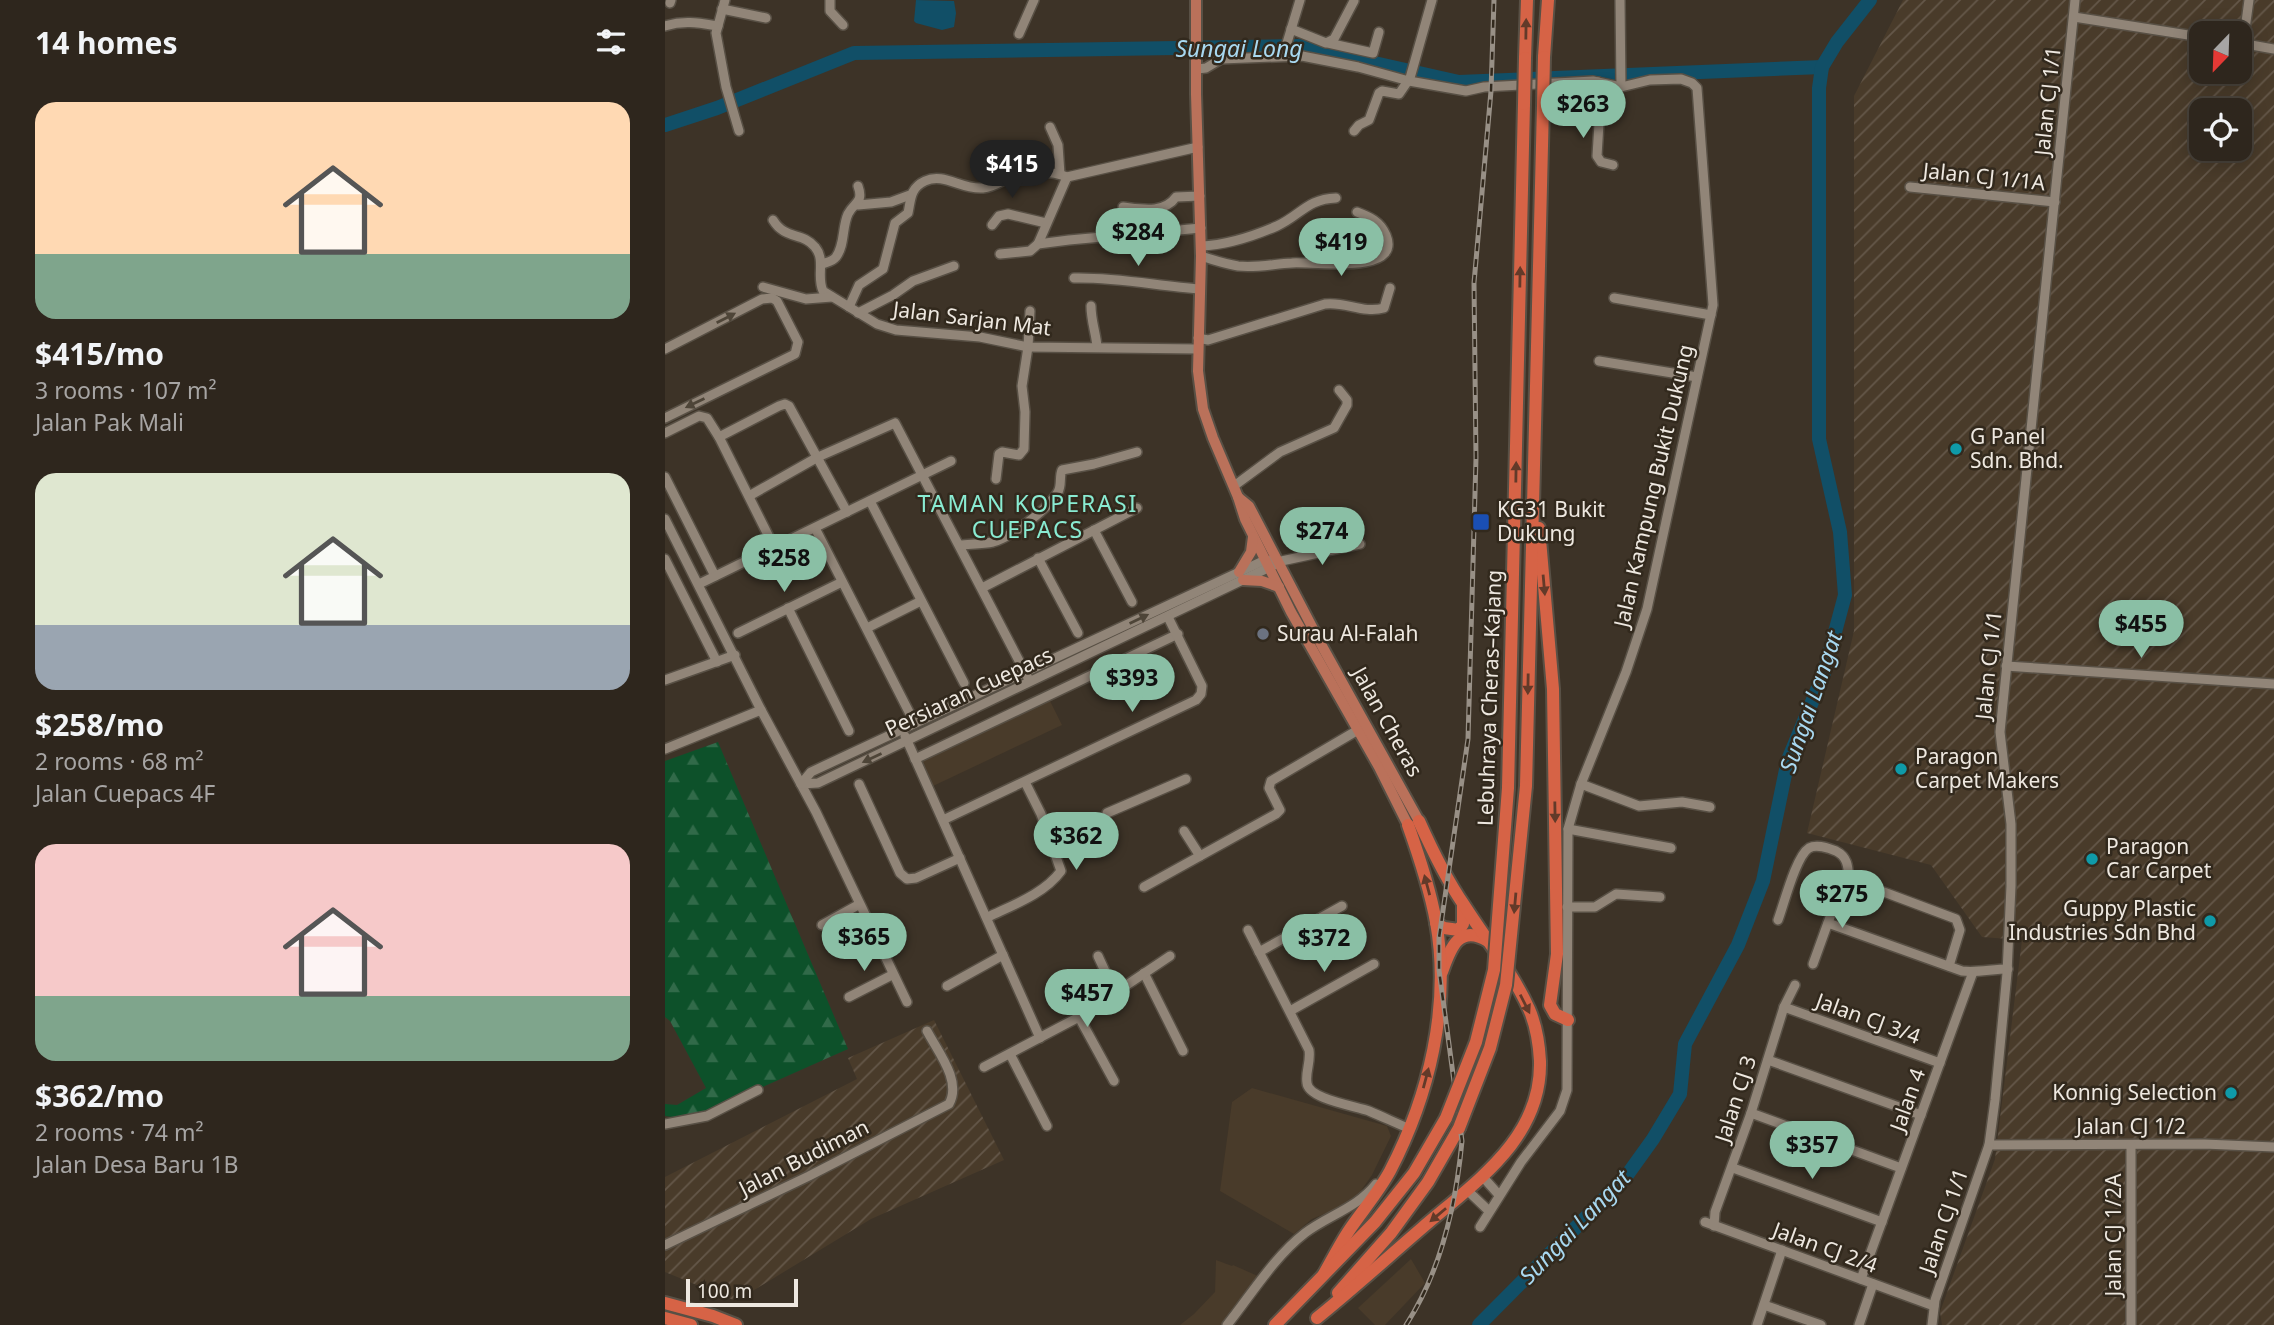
<!DOCTYPE html>
<html lang="en">
<head>
<meta charset="utf-8">
<style>
	body { margin:0; font-family:"Noto Sans",sans-serif; background:#362e26; color:#f1f3f6; height:100vh; display:flex; flex-direction:column; font-size:26px; white-space:nowrap }
	* { box-sizing:border-box; margin:0 }
	p { font-size:23px; color:#a7a5a4 }
	.icon { flex:none; width:38px; height:38px; fill:none; stroke:currentColor; stroke-width:2; stroke-linecap:round; stroke-linejoin:round }
	.map { position:relative; flex:1; overflow:hidden }
	.panel { display:flex; flex-direction:column; background:#2e261d; width:665px }
	.panel>* { flex:none }
	.needle { width:46px; rotate:203deg }
	.controls { position:absolute; left:1524px; top:21px; display:grid; gap:14px }
	.controls a { display:grid; place-items:center; width:63px; height:63px; border-radius:14px; background:#2e261d; box-shadow:0 4px 18px #0003,0 0 0 2px #49433b; font-size:35px }
	.scale { position:absolute; left:21px; bottom:18px; width:112px; box-sizing:border-box; padding-left:7px; border:4px solid #eee8e0; border-top:0; font-size:19px; line-height:24px; white-space:nowrap; color:#eee8e0; -webkit-text-stroke:5px #32291d; paint-order:stroke }
	.price { position:absolute; translate:-50% -60px; padding:0 16px; border-radius:24px; background:#8abfa5; color:#111; font-size:23px; line-height:46px; filter:drop-shadow(0 2px 4px #0008) }
	.price::after { content:''; position:absolute; left:50%; top:42px; width:21px; height:16px; margin-left:-10px; background:inherit; clip-path:polygon(0 0,100% 0,50% 100%) }
	.price.selected { background:#222; color:#fff }
	ul { padding:0; list-style:none }
	li { display:grid; align-content:center; gap:14px; height:371px; padding:0 35px }
	li span { display:grid; place-items:center; height:217px; border-radius:21px; color:#555 }
	li>.icon { margin-inline-start:auto }
	span .icon { width:126px; height:126px; fill:#fffc; stroke-width:1 }
	li b { font-size:30px }
	h2 { display:flex; justify-content:space-between; align-items:center; height:84px; padding:0 35px; font-size:30px }
	main { display:flex; flex:1; min-height:0 }
	.map>svg:first-child { display:block }
	.built { fill:#493b2a }
	.industrial { fill:url(#industrial-furrows); fill-rule:evenodd }
	.forest { fill:url(#forest-firs) }
	.water { fill:#114f67 }
	.lines { fill:none; stroke-linecap:round; stroke-linejoin:round }
	.river { stroke:#114f67; stroke-width:14 }
	.minor-casing { stroke:#585045; stroke-width:12 }
	.major-casing { stroke:#585045; stroke-width:14 }
	.highway-casing { stroke:#585045; stroke-width:16 }
	.minor { stroke:#918578; stroke-width:9 }
	.major { stroke:#ba715a; stroke-width:10 }
	.highway { stroke:#d66346; stroke-width:12 }
	.rail-casing { stroke:#989086; stroke-width:5 }
	.rail { stroke:#32291d; stroke-width:2.5; stroke-dasharray:8; stroke-linecap:butt }
	.highway-bridge-casing { stroke:#585045; stroke-width:16; stroke-linecap:butt }
	.highway-bridge { stroke:#d66346; stroke-width:12 }
	.oneway { fill:#633a29 }
	.oneway2 { fill:#4e4538 }
	.culture-dot { fill:#0f9aa8; stroke:#32291d; stroke-width:2.5 }
	.transit-dot { fill:#1a4fb4; stroke:#32291d; stroke-width:2.5 }
	.worship-dot { fill:#6b7280; stroke:#32291d; stroke-width:2.5 }
	.labels { text-anchor:middle; stroke-width:5; stroke-linejoin:round; paint-order:stroke }
	.street-label { font-size:21px; fill:#eee8e0; stroke:#32291d }
	.poi-label { font-size:21px; fill:#eee8e0; stroke:#32291d; text-anchor:start }
	.water-label { font-size:23px; font-style:italic; fill:#a8d8f0; stroke:#32291d }
	.neighbourhood-label { font-size:23px; letter-spacing:2px; fill:#89ebd2; stroke:#32291d }
</style>
</head>
<body>
<main>
<section class="panel">
<h2>14 homes<svg class="icon" aria-label="filters" viewBox="0 0 24 24"><path d="M4 7h16M4 17h16"/><circle cx="9" cy="7" r="2"/><circle cx="15" cy="17" r="2"/></svg></h2>
<ul>
<li><span style="background:linear-gradient(#ffd9b3 70%,#7fa58c 0)"><svg class="icon" aria-label="home" viewBox="0 0 24 24"><path d="M3 11l9-7 9 7M6 9v11h12V9"/></svg></span><div><b>$415/mo</b><p>3 rooms · 107 m²</p><p>Jalan Pak Mali</p></div></li>
<li><span style="background:linear-gradient(#dfe7d0 70%,#9aa5b1 0)"><svg class="icon" aria-label="home" viewBox="0 0 24 24"><path d="M3 11l9-7 9 7M6 9v11h12V9"/></svg></span><div><b>$258/mo</b><p>2 rooms · 68 m²</p><p>Jalan Cuepacs 4F</p></div></li>
<li><span style="background:linear-gradient(#f6c9c9 70%,#7fa58c 0)"><svg class="icon" aria-label="home" viewBox="0 0 24 24"><path d="M3 11l9-7 9 7M6 9v11h12V9"/></svg></span><div><b>$362/mo</b><p>2 rooms · 74 m²</p><p>Jalan Desa Baru 1B</p></div></li>
</ul>
</section>
<div class="map">
<svg width="1609" height="1325" viewBox="0 0 1609 1325">
	<defs>
		<pattern id="industrial-furrows" width="10" height="10" patternUnits="userSpaceOnUse" patternTransform="scale(1.75)"><rect width="10" height="10" fill="#493b2a"/><path d="M-1 1l2-2M0 10L10 0M9 11l2-2" fill="none" stroke="#645749"/></pattern>
		<pattern id="forest-firs" width="22" height="20" patternUnits="userSpaceOnUse" patternTransform="scale(1.75)"><rect width="22" height="20" fill="#0d512a"/><path d="M5 1l3.5 6h-7zM16 11l3.5 6h-7z" fill="#316a49"/></pattern>
	</defs>
	<rect width="100%" height="100%" fill="#3d3327"/>
	<g class="built">
		<path d="M384 699 397 725 266 787 254 760Z"/>
		<path d="M587 1088 722 1126 726 1136 707 1175 695 1192 676 1207 647 1219 629 1234 555 1191 567 1102Z"/>
		<path d="M746 1259 760 1283 720 1325H710L693 1308Z"/>
		<path d="M551 1260 567 1266 568 1265 595 1277 556 1325H515L529 1314 550 1292Z"/>
	</g>
	<g class="industrial">
		<path d="M1238 0H1609V1325H1277L1275 1312 1330 1159 1357 940 1317 937 1266 865 1142 833 1189 631V96ZM1536 33H1575V72H1536ZM1536 110H1575V149H1536Z"/>
		<path d="M269 1020 339 1160 206 1219 71 1301 0 1272V1177L192 1079 183 1058Z"/>
	</g>
	<path class="forest" d="M53 742 183 1049 64 1102 30 1120 0 1116V1104L12 1105 41 1088 5 1021 0 1017V761Z"/>
	<path class="water" d="M251 0 289 1 291 13 289 27 277 30 251 23 249 21Z"/>
	<g class="lines">
		<g class="river">
			<path d="M0 125 52 108 189 53 634 46 794 82 1157 67"/>
			<path d="M814 1325 960 1178 988 1139 1015 1094 1020 1044 1073 945 1098 881 1123 760 1159 673 1180 595 1175 532 1154 439V88L1157 67 1172 42 1205 0"/>
		</g>
		<g class="minor-casing">
			<g id="minor">
				<path d="M60 0 51 33 61 87 74 131"/>
				<path d="M165 0V11L178 25"/>
				<path d="M955 0 956 87"/>
				<path d="M5 3 6 0"/>
				<path d="M57 9 101 18"/>
				<path d="M1409 17 1536 37"/>
				<path d="M0 26C19 20 34 23 53 26"/>
				<path d="M626 29 661 43 669 39 689 1"/>
				<path d="M354 34 369 0"/>
				<path d="M663 43 708 53 714 32"/>
				<path d="M1575 43 1609 49"/>
				<path d="M1578 44 1584 0"/>
				<path d="M618 56 635 0"/>
				<path d="M532 69 541 68 556 59 637 56 693 67 744 81 801 91 819 87 928 81 956 87 985 80 1016 79 1027 83 1032 88 1048 305 982 609 961 672 916 784 903 829 902 1090 895 1111 856 1162 815 1227"/>
				<path d="M933 82 935 107 932 156 936 162 948 165"/>
				<path d="M385 127 393 145 395 174"/>
				<path d="M689 131 694 125 704 120 714 93 717 91 734 94 745 78 767 0"/>
				<path d="M1245 187 1390 202"/>
				<path d="M193 205 226 202 245 195"/>
				<path d="M458 207C476 209 499 214 511 197L535 196"/>
				<path d="M108 220C120 240 138 232 150 247 161 260 151 277 158 291L212 324 231 330 315 337 363 347 533 349"/>
				<path d="M327 225 334 216 343 214 381 223"/>
				<path d="M373 244 402 177"/>
				<path d="M536 246C561 245 589 236 612 226 636 215 642 199 671 198"/>
				<path d="M335 254 365 251 373 244 404 240 536 228"/>
				<path d="M536 256C548 260 561 264 573 266 592 268 608 264 627 263 645 261 738 276 721 235 715 221 705 217 692 212"/>
				<path d="M157 264C162 262 167 262 171 257 180 245 177 227 183 214 189 202 199 203 193 186"/>
				<path d="M409 278C452 277 493 286 535 289"/>
				<path d="M98 287 141 299 167 297"/>
				<path d="M949 298 1046 315"/>
				<path d="M426 306C426 321 431 333 432 347"/>
				<path d="M184 307 194 285 218 269 230 223 243 213C246 199 245 188 260 181 279 172 296 190 318 188 330 187 337 180 348 176 362 170 388 171 402 177L533 147"/>
				<path d="M193 313 228 295 248 281 289 266"/>
				<path d="M533 338 543 340 660 304C680 301 698 314 719 308L725 288"/>
				<path d="M0 349 97 299 107 298 112 301 133 342 130 354 0 418"/>
				<path d="M934 361 1032 377"/>
				<path d="M0 433 34 416 42 418 54 437 109 547"/>
				<path d="M54 437 114 406 120 404 124 406 182 512"/>
				<path d="M0 477 50 576"/>
				<path d="M331 479 334 454 337 452 354 455 359 449 360 412 357 386 363 347 365 311"/>
				<path d="M569 486 615 452 669 428 682 405V400L674 390"/>
				<path d="M84 496 153 457 230 423 363 678"/>
				<path d="M205 501 299 683"/>
				<path d="M0 519 96 710 151 812 242 1002"/>
				<path d="M150 528 244 712"/>
				<path d="M429 530 467 602"/>
				<path d="M295 545C305 544 318 544 328 542 348 536 383 509 393 492 397 485 394 477 397 470L429 464 472 452"/>
				<path d="M373 558 413 633"/>
				<path d="M0 559 52 662"/>
				<path d="M34 584 286 461"/>
				<path d="M317 588 472 508"/>
				<path d="M123 608 184 731"/>
				<path d="M202 628 256 601"/>
				<path d="M73 633 177 582"/>
				<path d="M1341 666 1609 684"/>
				<path d="M0 680 70 655"/>
				<path d="M240 736 375 1038"/>
				<path d="M0 749 96 710"/>
				<path d="M250 759 513 634"/>
				<path d="M136 784 146 772 600 560 612 562 695 544"/>
				<path d="M136 784 153 783 609 565"/>
				<path d="M194 784 235 873 242 879 251 878 295 858"/>
				<path d="M916 784 974 806 1017 802 1045 807"/>
				<path d="M442 813 521 779"/>
				<path d="M278 820 531 700 536 694 537 686 503 617"/>
				<path d="M903 829 1006 848"/>
				<path d="M519 831 535 856"/>
				<path d="M1184 879 1291 919 1295 930 1284 966"/>
				<path d="M479 887 611 814 615 810 604 788 606 781 693 730"/>
				<path d="M902 907H930L951 894 995 897"/>
				<path d="M323 917C348 905 379 894 396 871L376 814 360 782"/>
				<path d="M1113 920C1119 904 1131 856 1144 848 1151 844 1164 848 1171 851 1183 857 1183 867 1184 879"/>
				<path d="M1163 923 1297 971C1312 973 1327 969 1343 969"/>
				<path d="M157 925 193 905"/>
				<path d="M583 930 644 1050C646 1062 640 1072 642 1083 643 1099 691 1106 704 1111 718 1117 731 1123 745 1129"/>
				<path d="M594 952 677 906"/>
				<path d="M433 956 450 993"/>
				<path d="M1148 964 1177 884 1184 879"/>
				<path d="M479 973 518 1051"/>
				<path d="M282 986 338 955"/>
				<path d="M184 997 227 975"/>
				<path d="M1119 1007 1275 1063"/>
				<path d="M625 1011 709 964"/>
				<path d="M414 1017 449 1081"/>
				<path d="M345 1054 382 1126"/>
				<path d="M1103 1060 1256 1115"/>
				<path d="M319 1067 414 1017 505 956"/>
				<path d="M1086 1113 1236 1168"/>
				<path d="M0 1124 42 1116 93 1090"/>
				<path d="M1324 1145 1539 1144 1609 1147"/>
				<path d="M1466 1145V1325"/>
				<path d="M1068 1168 1217 1222"/>
				<path d="M818 1177 834 1195"/>
				<path d="M802 1190 824 1211"/>
				<path d="M1040 1222 1269 1306"/>
				<path d="M1049 1226 1050 1212 1086 1113 1119 1007 1130 985"/>
				<path d="M0 1245 144 1176 284 1104C297 1081 273 1052 262 1031"/>
				<path d="M1196 1279 1308 972"/>
				<path d="M1099 1305 1156 1325"/>
				<path d="M562 1325C586 1295 609 1257 640 1233 664 1215 692 1208 711 1184"/>
				<path d="M1092 1325 1117 1250"/>
				<path d="M1194 1325 1208 1284"/>
				<path d="M1267 1325 1270 1300 1324 1145 1330 1100 1342 973 1346 886V824L1335 732 1410 0"/>
			</g>
		</g>
		<g class="major-casing">
			<g id="major">
				<path d="M531 0V94L536 256 533 371 538 409 548 438 573 497 580 519 626 612 714 767 743 825"/>
				<path d="M573 497 584 506 657 646 754 821"/>
				<path d="M574 572 586 552 588 537"/>
				<path d="M578 580 597 581 614 587"/>
			</g>
		</g>
		<g class="highway-casing">
			<g id="highway">
				<path d="M879 57 883 0"/>
				<path d="M860 58 862 0"/>
				<path d="M874 528 888 689 892 954 885 1005 890 1014 903 1020"/>
				<path d="M861 786 878 106"/>
				<path d="M843 788 859 104"/>
				<path d="M771 923 779 928 794 930 798 924V905"/>
				<path d="M777 972C785 950 793 923 823 941"/>
				<path d="M659 1274C667 1260 674 1246 683 1232 697 1211 713 1193 725 1171 764 1096 786 1006 771 922 765 889 754 856 743 825"/>
				<path d="M673 1293 726 1233 763 1182 794 1128"/>
				<path d="M0 1303 48 1316 71 1325"/>
				<path d="M0 1318 26 1325"/>
				<path d="M652 1318C688 1289 722 1258 757 1228 810 1182 877 1139 875 1061 874 1043 871 1025 864 1009 848 973 820 938 799 905 781 879 767 850 754 821"/>
				<path d="M610 1325 710 1222 749 1173 781 1118"/>
			</g>
		</g>
		<use href="#minor" class="minor"/>
		<use href="#major" class="major"/>
		<use href="#highway" class="highway"/>
		<g class="rail-casing">
			<path id="rail" d="M741 1325C776 1271 791 1205 797 1141L774 970V938L803 739 811 458 809 283 826 91 829 0"/>
		</g>
		<use href="#rail" class="rail"/>
		<g class="highway-bridge-casing">
			<g id="highway-bridge">
				<path d="M859 104 860 58"/>
				<path d="M878 106 879 57"/>
				<path d="M781 1118 811 1042 829 970 843 788"/>
				<path d="M794 1128 825 1048 841 985 861 786"/>
			</g>
		</g>
		<use href="#highway-bridge" class="highway-bridge"/>
	</g>
	<defs><path id="oneway-solid" d="M-6-.8H1V-3.2L6.5 0L1 3.2V.8H-6Z" transform="scale(1.75)"/></defs>
	<g class="oneway">
		<use href="#oneway-solid" transform="translate(861 29) rotate(-89)"/>
		<use href="#oneway-solid" transform="translate(855 277) rotate(-89)"/>
		<use href="#oneway-solid" transform="translate(851 472) rotate(-89)"/>
		<use href="#oneway-solid" transform="translate(879 585) rotate(85)"/>
		<use href="#oneway-solid" transform="translate(863 684) rotate(91)"/>
		<use href="#oneway-solid" transform="translate(890 812) rotate(89)"/>
		<use href="#oneway-solid" transform="translate(762 885) rotate(-105)"/>
		<use href="#oneway-solid" transform="translate(850 903) rotate(95)"/>
		<use href="#oneway-solid" transform="translate(860 1004) rotate(63)"/>
		<use href="#oneway-solid" transform="translate(761 1078) rotate(-75)"/>
		<use href="#oneway-solid" transform="translate(773 1215) rotate(140)"/>
	</g>
	<g class="oneway2">
		<use href="#oneway-solid" transform="translate(61 318) rotate(-27)"/>
		<use href="#oneway-solid" transform="translate(30 403) rotate(154)"/>
		<use href="#oneway-solid" transform="translate(474 619) rotate(-26)"/>
		<use href="#oneway-solid" transform="translate(207 758) rotate(155)"/>
	</g>
	<g class="culture-dot">
		<circle cx="1291" cy="449" r="7"/>
		<circle cx="1236" cy="769" r="7"/>
		<circle cx="1427" cy="859" r="7"/>
		<circle cx="1545" cy="921" r="7"/>
		<circle cx="1566" cy="1093" r="7"/>
	</g>
	<rect class="transit-dot" x="807" y="513" width="18" height="18" rx="3.5"/>
	<circle class="worship-dot" cx="598" cy="634" r="7"/>
	<g class="labels">
		<g class="street-label">
			<text transform="translate(1383 101) rotate(-84)" y="7">Jalan CJ 1/1</text>
			<text transform="translate(1319 177) rotate(6)" y="7">Jalan CJ 1/1A</text>
			<text transform="translate(307 319) rotate(7)" y="7">Jalan Sarjan Mat</text>
			<text transform="translate(989 486) rotate(-77)" y="7">Jalan Kampung Bukit Dukung</text>
			<text transform="translate(1324 665) rotate(-84)" y="7">Jalan CJ 1/1</text>
			<text transform="translate(304 692) rotate(-25)" y="7">Persiaran Cuepacs</text>
			<text transform="translate(825 698) rotate(-88)" y="7">Lebuhraya Cheras–Kajang</text>
			<text transform="translate(722 722) rotate(61)" y="7">Jalan Cheras</text>
			<text transform="translate(1203 1019) rotate(20)" y="7">Jalan CJ 3/4</text>
			<text transform="translate(1071 1099) rotate(-72)" y="7">Jalan CJ 3</text>
			<text transform="translate(1243 1100) rotate(-70)" y="7">Jalan 4</text>
			<text x="1466" y="1134">Jalan CJ 1/2</text>
			<text transform="translate(139 1158) rotate(-27)" y="7">Jalan Budiman</text>
			<text transform="translate(1279 1221) rotate(-71)" y="7">Jalan CJ 1/1</text>
			<text transform="translate(1449 1235) rotate(-90)" y="7">Jalan CJ 1/2A</text>
			<text transform="translate(1160 1248) rotate(20)" y="7">Jalan CJ 2/4</text>
		</g>
		<g class="poi-label">
			<text x="1305" y="444">G Panel<tspan x="1305" dy="24">Sdn. Bhd.</tspan></text>
			<text x="832" y="517">KG31 Bukit<tspan x="832" dy="24">Dukung</tspan></text>
			<text x="612" y="641">Surau Al-Falah</text>
			<text x="1250" y="764">Paragon<tspan x="1250" dy="24">Carpet Makers</tspan></text>
			<text x="1441" y="854">Paragon<tspan x="1441" dy="24">Car Carpet</tspan></text>
			<text x="1531" y="916" text-anchor="end">Guppy Plastic<tspan x="1531" dy="24">Industries Sdn Bhd</tspan></text>
			<text x="1552" y="1100" text-anchor="end">Konnig Selection</text>
		</g>
		<g class="water-label">
			<text x="574" y="57">Sungai Long</text>
			<text transform="translate(1146 702) rotate(-71)" y="8">Sungai Langat</text>
			<text transform="translate(910 1227) rotate(-46)" y="8">Sungai Langat</text>
		</g>
		<g class="neighbourhood-label">
			<text x="363" y="512">TAMAN KOPERASI<tspan x="363" dy="26">CUEPACS</tspan></text>
		</g>
	</g>
</svg>
<div class="controls">
<a><svg class="needle" viewBox="-14 -14 28 28"><path d="M0-13l5 13h-10z" fill="#e53935"/><path d="M0 13l5-13h-10z" fill="#a7a5a4"/></svg></a>
<a><svg class="icon" aria-label="locate" viewBox="0 0 24 24"><circle cx="12" cy="12" r="6"/><path d="M12 2v4M12 18v4M2 12h4M18 12h4"/></svg></a>
</div>
<div class="scale">100 m</div>
<b class="price" style="left:918px;top:140px">$263</b>
<b class="price selected" style="left:347px;top:200px">$415</b>
<b class="price" style="left:473px;top:268px">$284</b>
<b class="price" style="left:676px;top:278px">$419</b>
<b class="price" style="left:657px;top:567px">$274</b>
<b class="price" style="left:119px;top:594px">$258</b>
<b class="price" style="left:1476px;top:660px">$455</b>
<b class="price" style="left:467px;top:714px">$393</b>
<b class="price" style="left:411px;top:872px">$362</b>
<b class="price" style="left:1177px;top:930px">$275</b>
<b class="price" style="left:199px;top:973px">$365</b>
<b class="price" style="left:659px;top:974px">$372</b>
<b class="price" style="left:422px;top:1029px">$457</b>
<b class="price" style="left:1147px;top:1181px">$357</b>
</div>
</main>
</body>
</html>
